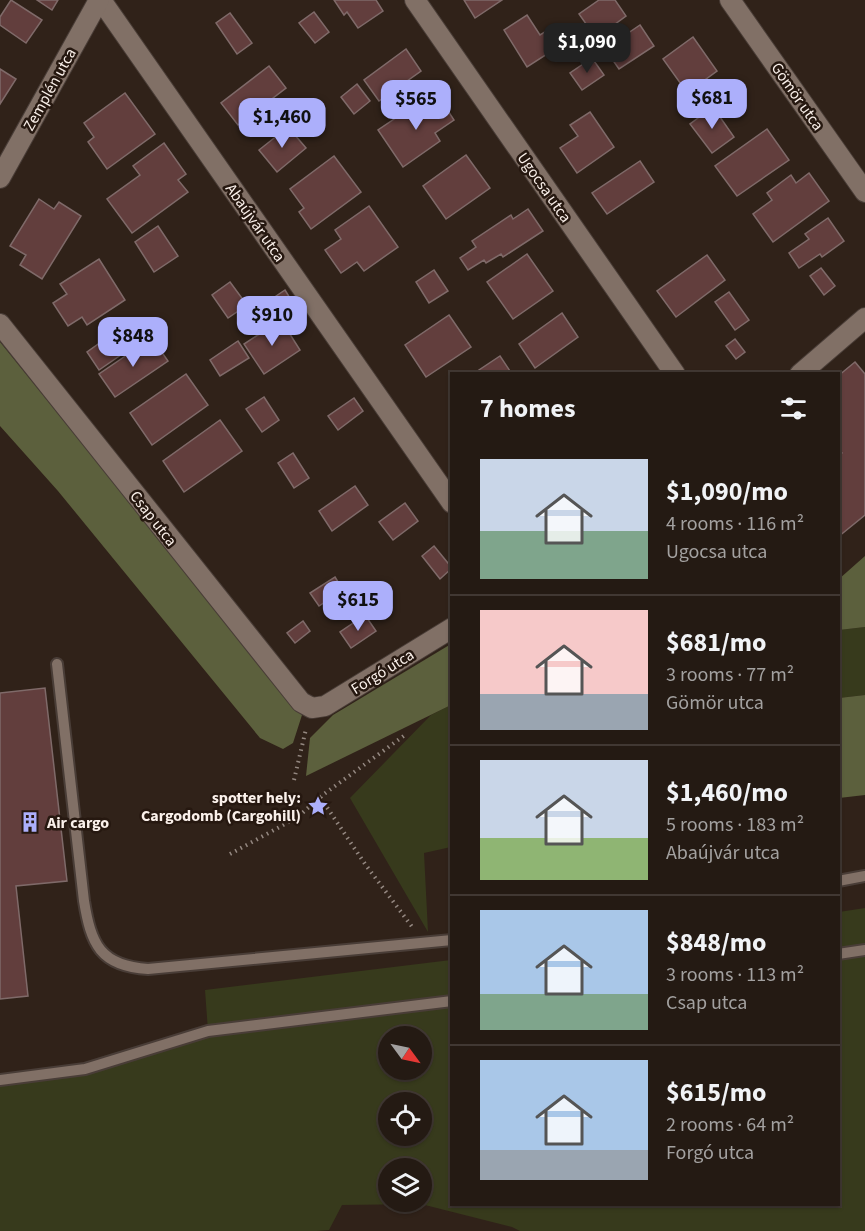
<!DOCTYPE html>
<html lang="en">
<head>
<meta charset="utf-8">
<style>
	body { margin:0; font-family:"Source Sans 3",sans-serif; background:#2c231c; color:#f1f3f6; height:100vh; display:flex; flex-direction:column; font-size:22px; white-space:nowrap }
	* { box-sizing:border-box; margin:0 }
	p { font-size:20px; color:#a3a1a0 }
	.icon { flex:none; width:33px; height:33px; fill:none; stroke:currentColor; stroke-width:2; stroke-linecap:round; stroke-linejoin:round }
	.map { position:relative; flex:1; overflow:hidden }
	.side { position:absolute; left:450px; top:372px; width:390px; height:834px; display:flex; flex-direction:column; background:#241a13; border-radius:0px; box-shadow:0 2px 4px #0004,0 0 0 2px #413833 }
	.side>* { flex:none }
	.needle { width:39px; rotate:123deg }
	.buttons { position:absolute; left:378px; top:1026px; display:grid; gap:12px }
	.buttons a { display:grid; place-items:center; width:54px; height:54px; border-radius:50%; background:#241a13; box-shadow:0 2px 4px #0004,0 0 0 2px #413833; font-size:30px }
	.price { position:absolute; translate:-50% -51px; padding:0 14px; border-radius:12px; background:#acaffb; color:#111; font-size:20px; line-height:39px; filter:drop-shadow(0 2px 3px #0008) }
	.price::after { content:''; position:absolute; left:50%; top:36px; width:18px; height:14px; margin-left:-9px; background:inherit; clip-path:polygon(0 0,100% 0,50% 100%) }
	.price.active { background:#222; color:#fff }
	ul { padding:0; list-style:none }
	li { display:flex; align-items:center; gap:18px; height:150px; padding:0 30px }
	li+li { border-top:2px solid #413833 }
	li span { display:grid; place-items:center; flex:none; width:168px; height:120px; border-radius:0px; color:#555 }
	li>.icon { margin-inline-start:auto }
	span .icon { width:72px; height:72px; fill:#fffc; stroke-width:1 }
	li b { font-size:26px }
	h2 { display:flex; justify-content:space-between; align-items:center; height:72px; padding:0 30px; font-size:26px }
	.map>svg:first-child { display:block }
	.green { fill:#373a1c; fill-rule:evenodd }
	.forest { fill:#5c603d }
	.building { fill:#623e3d; stroke:#7f6a69; stroke-width:1.5 }
	.lines { fill:none; stroke-linecap:round; stroke-linejoin:round }
	.service-casing { stroke:#493d37; stroke-width:14 }
	.minor-casing { stroke:#493d37; stroke-width:22 }
	.path { stroke:#948881; stroke-width:4; stroke-dasharray:1.5 4.5; stroke-linecap:butt }
	.service { stroke:#817066; stroke-width:10 }
	.minor { stroke:#817066; stroke-width:20 }
	.labels { text-anchor:middle; stroke-width:5; stroke-linejoin:round; paint-order:stroke }
	.street-label { font-size:16px; fill:#faf0ea; stroke:#261810 }
	.poi-label { font-size:16px; font-weight:bold; fill:#faf0ea; stroke:#261810; text-anchor:end }
</style>
</head>
<body>
<div class="map">
<svg width="865" height="1231" viewBox="0 0 865 1231">
	<rect width="100%" height="100%" fill="#302219"/>
	<g class="green">
		<path d="M865 627V695L839 698 838 630Z"/>
		<path d="M451 705V847L424 853 428 932 350 798 431 715Z"/>
		<path d="M865 908V1231H520L512 1227 421 1204 342 1205 329 1230 317 1231H0V1080L85 1069 208 1031 205 990 451 960 452 1204H838L839 912ZM388 1036H422V1070H388ZM388 1102H422V1136H388ZM388 1168H422V1202H388Z"/>
	</g>
	<g class="forest">
		<path d="M0 342 302 715 293 743 283 749 260 738 58 491 0 426Z"/>
		<path d="M865 556V627L839 630V579Z"/>
		<path d="M451 644V705L306 776 310 738 333 715Z"/>
		<path d="M865 695V795L839 798V698Z"/>
	</g>
	<g class="building">
		<path d="M11 0 42 20 26 43 0 25V17Z"/>
		<path d="M37 0H58L52 10Z"/>
		<path d="M334 0H376L383 11 358 28 347 12 344 15Z"/>
		<path d="M464 0H502L475 18Z"/>
		<path d="M599 0H615L626 16 596 38 579 14Z"/>
		<path d="M314 12 329 32 315 43 299 23Z"/>
		<path d="M230 13 252 43 237 54 216 23Z"/>
		<path d="M527 15 540 35 548 30 558 47 527 67 504 30Z"/>
		<path d="M640 25 654 46 619 69 605 49Z"/>
		<path d="M693 37 717 71 698 85 703 93 693 101 663 59Z"/>
		<path d="M406 49 421 71 379 101 364 80Z"/>
		<path d="M592 58 604 75 582 90 570 73Z"/>
		<path d="M269 66 286 88 238 125 221 103Z"/>
		<path d="M0 69 16 79 0 104Z"/>
		<path d="M357 84 370 101 354 114 341 97Z"/>
		<path d="M125 93 155 134 107 169 88 142 94 137 84 123Z"/>
		<path d="M439 97 454 120 435 133 440 141 403 167 378 130 415 105 419 110Z"/>
		<path d="M713 107 734 137 712 153 690 124Z"/>
		<path d="M590 112 614 147 577 173 560 148 578 136 570 125Z"/>
		<path d="M288 127 306 148 277 172 259 150Z"/>
		<path d="M767 129 789 160 737 196 715 166Z"/>
		<path d="M164 143 186 174 178 180 188 192 132 233 107 199 140 175 133 166Z"/>
		<path d="M466 155 490 188 446 219 423 186Z"/>
		<path d="M334 156 361 192 311 229 299 212 304 208 290 189Z"/>
		<path d="M640 161 654 182 607 214 592 193Z"/>
		<path d="M809 173 829 201 773 242 753 214 772 200 767 193 791 175 796 183Z"/>
		<path d="M39 199 54 209 59 202 81 216 42 279 20 265 26 255 10 246Z"/>
		<path d="M369 206 398 247 364 271 357 262 341 273 325 250 341 239 335 230Z"/>
		<path d="M528 209 543 231 503 257 501 254 486 263 484 260 468 270 460 258 476 247 472 241 511 215 513 219Z"/>
		<path d="M828 218 844 241 822 257 820 254 799 268 789 253 809 239 805 234Z"/>
		<path d="M158 226 178 256 154 272 135 242Z"/>
		<path d="M527 254 553 291 513 319 487 282Z"/>
		<path d="M707 255 725 280 676 317 657 291Z"/>
		<path d="M99 259 125 300 87 325 82 317 68 326 53 303 67 294 60 284Z"/>
		<path d="M821 268 835 286 824 295 810 276Z"/>
		<path d="M434 270 448 291 429 303 416 282Z"/>
		<path d="M230 282 247 305 228 318 212 295Z"/>
		<path d="M285 290 293 303 272 318 263 305Z"/>
		<path d="M729 292 749 320 735 330 715 302Z"/>
		<path d="M562 313 578 337 535 368 519 344Z"/>
		<path d="M449 315 471 347 426 377 405 345Z"/>
		<path d="M281 320 300 350 264 374 244 344Z"/>
		<path d="M128 323 141 341 99 370 87 352Z"/>
		<path d="M152 338 168 361 115 397 99 374Z"/>
		<path d="M735 339 745 352 736 359 726 346Z"/>
		<path d="M238 341 249 358 220 376 210 360Z"/>
		<path d="M500 356 512 374H473Z"/>
		<path d="M855 362 865 374V515L838 537V456L842 453 838 449V376Z"/>
		<path d="M186 374 208 405 152 445 130 413Z"/>
		<path d="M264 397 279 420 262 432 246 409Z"/>
		<path d="M354 398 363 411 338 430 328 416Z"/>
		<path d="M220 420 242 451 184 492 163 461Z"/>
		<path d="M293 453 309 478 294 488 278 463Z"/>
		<path d="M355 486 368 505 332 531 319 511Z"/>
		<path d="M405 503 418 521 393 540 379 522Z"/>
		<path d="M434 546 452 568 440 579 422 556Z"/>
		<path d="M335 577 343 590 319 606 310 593Z"/>
		<path d="M365 615 376 631 351 648 340 632Z"/>
		<path d="M303 621 310 631 295 643 287 633Z"/>
		<path d="M45 688 67 881 16 886 28 996 0 999V693Z"/>
	</g>
	<g class="lines">
		<g class="service-casing">
			<g id="service">
				<path d="M57 664 84 901C91 944 100 966 148 969L452 940"/>
				<path d="M838 881 865 876"/>
				<path d="M838 954 865 950"/>
				<path d="M0 1080 85 1069 208 1031 452 1001"/>
			</g>
		</g>
		<g class="minor-casing">
			<g id="minor">
				<path d="M101 0 452 503"/>
				<path d="M415 0 675 374"/>
				<path d="M730 0 865 192"/>
				<path d="M0 178 99 0"/>
				<path d="M0 324 301 702 312 708 325 706 452 628"/>
				<path d="M800 374 865 318"/>
			</g>
		</g>
		<g class="path">
			<path d="M294 780 306 729"/>
			<path d="M320 797 405 735"/>
			<path d="M230 854 298 817 320 797 365 864 413 928"/>
		</g>
		<use href="#service" class="service"/>
		<use href="#minor" class="minor"/>
	</g>
	<defs>
		<g id="sight-bare" transform="scale(1.62)"><path d="M0-6L1.8-2.2L6-1.7L2.9 1.2L3.7 5.4L0 3.3L-3.7 5.4L-2.9 1.2L-6-1.7L-1.8-2.2Z" fill="#acaffb" stroke="#261810" stroke-width="2.5" paint-order="stroke"/></g>
		<g id="building-bare" transform="scale(1.62)"><path d="M-4-6H4V6H1V3H-1V6H-4ZM-2.5-4.3h1.7v1.8h-1.7ZM.8-4.3h1.7v1.8H.8ZM-2.5-1h1.7V.8h-1.7ZM.8-1h1.7V.8H.8Z" fill="#acaffb" stroke="#261810" stroke-width="2.5" paint-order="stroke"/></g>
	</defs>
	<g fill-rule="evenodd">
		<use href="#sight-bare" x="318" y="806"/>
		<use href="#building-bare" x="30" y="822"/>
	</g>
	<g class="labels">
		<g class="street-label">
			<text transform="translate(49 89) rotate(-61)" y="6">Zemplén utca</text>
			<text transform="translate(798 96) rotate(55)" y="6">Gömör utca</text>
			<text transform="translate(545 187) rotate(55)" y="6">Ugocsa utca</text>
			<text transform="translate(256 222) rotate(55)" y="6">Abaújvár utca</text>
			<text transform="translate(154 518) rotate(52)" y="6">Csap utca</text>
			<text transform="translate(382 671) rotate(-32)" y="6">Forgó utca</text>
		</g>
		<g class="poi-label">
			<text x="301" y="803">spotter hely:<tspan x="301" dy="18">Cargodomb (Cargohill)</tspan></text>
			<text x="47" y="828" text-anchor="start">Air cargo</text>
		</g>
	</g>
</svg>
<div class="buttons">
<a><svg class="needle" viewBox="-14 -14 28 28"><path d="M0-13l5 13h-10z" fill="#e53935"/><path d="M0 13l5-13h-10z" fill="#a3a1a0"/></svg></a>
<a><svg class="icon" aria-label="locate" viewBox="0 0 24 24"><circle cx="12" cy="12" r="6"/><path d="M12 2v4M12 18v4M2 12h4M18 12h4"/></svg></a>
<a><svg class="icon" aria-label="layers" viewBox="0 0 24 24"><path d="M12 4l9 5-9 5-9-5zM3 14l9 5 9-5"/></svg></a>
</div>
<b class="price active" style="left:587px;top:74px">$1,090</b>
<b class="price" style="left:712px;top:130px">$681</b>
<b class="price" style="left:416px;top:131px">$565</b>
<b class="price" style="left:282px;top:149px">$1,460</b>
<b class="price" style="left:272px;top:347px">$910</b>
<b class="price" style="left:133px;top:368px">$848</b>
<b class="price" style="left:358px;top:632px">$615</b>
<section class="side">
<h2>7 homes<svg class="icon" aria-label="filters" viewBox="0 0 24 24"><path d="M4 7h16M4 17h16"/><circle cx="9" cy="7" r="2"/><circle cx="15" cy="17" r="2"/></svg></h2>
<ul>
<li><span style="background:linear-gradient(#c9d6e8 60%,#7fa58c 0)"><svg class="icon" aria-label="home" viewBox="0 0 24 24"><path d="M3 11l9-7 9 7M6 9v11h12V9"/></svg></span><div><b>$1,090/mo</b><p>4 rooms · 116 m²</p><p>Ugocsa utca</p></div></li>
<li><span style="background:linear-gradient(#f6c9c9 70%,#9aa5b1 0)"><svg class="icon" aria-label="home" viewBox="0 0 24 24"><path d="M3 11l9-7 9 7M6 9v11h12V9"/></svg></span><div><b>$681/mo</b><p>3 rooms · 77 m²</p><p>Gömör utca</p></div></li>
<li><span style="background:linear-gradient(#c9d6e8 65%,#8fb573 0)"><svg class="icon" aria-label="home" viewBox="0 0 24 24"><path d="M3 11l9-7 9 7M6 9v11h12V9"/></svg></span><div><b>$1,460/mo</b><p>5 rooms · 183 m²</p><p>Abaújvár utca</p></div></li>
<li><span style="background:linear-gradient(#a9c7e8 70%,#7fa58c 0)"><svg class="icon" aria-label="home" viewBox="0 0 24 24"><path d="M3 11l9-7 9 7M6 9v11h12V9"/></svg></span><div><b>$848/mo</b><p>3 rooms · 113 m²</p><p>Csap utca</p></div></li>
<li><span style="background:linear-gradient(#a9c7e8 75%,#9aa5b1 0)"><svg class="icon" aria-label="home" viewBox="0 0 24 24"><path d="M3 11l9-7 9 7M6 9v11h12V9"/></svg></span><div><b>$615/mo</b><p>2 rooms · 64 m²</p><p>Forgó utca</p></div></li>
</ul>
</section>
</div>
</body>
</html>
